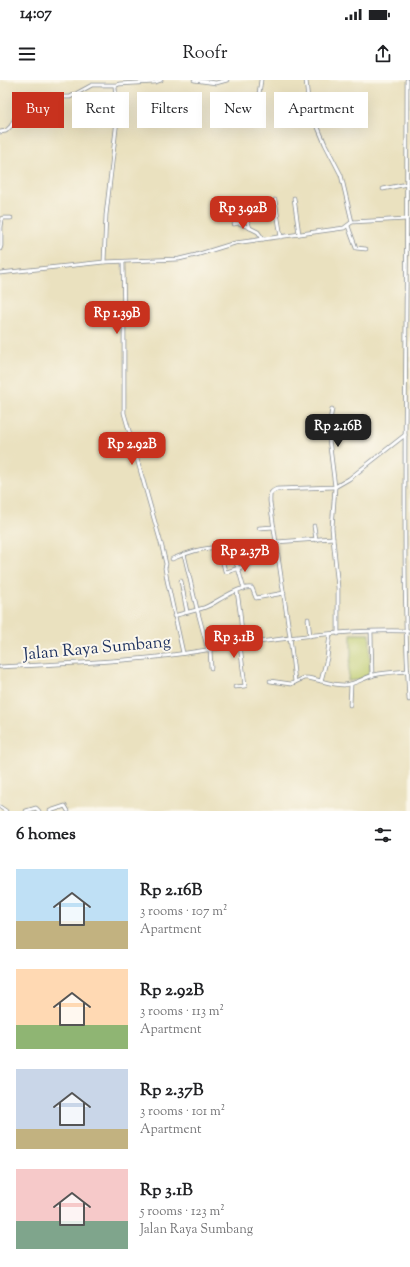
<!DOCTYPE html>
<html lang="en">
<head>
<meta charset="utf-8">
<style>
	body { margin:0; font-family:"Sorts Mill Goudy",serif; background:#f6f6f6; color:#202124; height:100vh; display:flex; flex-direction:column; font-size:15px; white-space:nowrap }
	* { box-sizing:border-box; margin:0 }
	p { font-size:13px; color:#757577 }
	.icon { flex:none; width:22px; height:22px; fill:none; stroke:currentColor; stroke-width:2; stroke-linecap:round; stroke-linejoin:round }
	.map { position:relative; height:731px; overflow:hidden }
	.details { display:flex; flex-direction:column; background:#fff; flex:1 }
	.details>* { flex:none }
	.hud { position:absolute; left:12px; top:12px; width:386px; height:36px; display:flex; gap:8px }
	.price { position:absolute; translate:-50% -34px; padding:0 9px; border-radius:8px; background:#c8321e; color:#fff; font-size:13px; line-height:26px; filter:drop-shadow(0 1px 2px #0008) }
	.price::after { content:''; position:absolute; left:50%; top:24px; width:12px; height:9px; margin-left:-6px; background:inherit; clip-path:polygon(0 0,100% 0,50% 100%) }
	.price.active { background:#222; color:#fff }
	ul { padding:0; list-style:none }
	li { display:flex; align-items:center; gap:12px; height:100px; padding:0 16px }
	li span { display:grid; place-items:center; flex:none; width:112px; height:80px; border-radius:0px; color:#555 }
	li>.icon { margin-inline-start:auto }
	span .icon { width:48px; height:48px; fill:#fffc; stroke-width:1 }
	li b { font-size:17px }
	h2 { display:flex; justify-content:space-between; align-items:center; height:48px; padding:0 16px; font-size:17px }
	.pill { padding:0 14px; border-radius:0px; background:#fff; box-shadow:0 4px 16px #0002; font-size:14px; line-height:36px }
	.pill.active { background:#c8321e; color:#fff }
	.status { display:flex; justify-content:space-between; align-items:center; height:28px; padding:0 20px; background:#fff; direction:ltr }
	.status svg { height:11px; fill:currentColor }
	header { display:flex; justify-content:space-between; align-items:center; height:52px; padding:0 16px; background:#fff; font-size:18px; font-weight:600 }
	.map>svg:first-child { display:block }
	.green { fill:#bdcb6d; stroke:#6c7d66 }
	.lines { fill:none; stroke-linecap:round; stroke-linejoin:round }
	.minor-casing { stroke:#82888e; stroke-width:4.5 }
	.minor { stroke:#fff; stroke-width:3 }
	.labels { text-anchor:middle; stroke-width:4; stroke-linejoin:round; paint-order:stroke }
	.street-label { font-size:17px; fill:#1b2f5e; stroke:#fbf7ec }
</style>
</head>
<body>
<div class="status"><b>14:07</b><svg viewBox="0 0 49 12"><path d="M0 12V9h3v3zM5 12V6h3v6zM10 12V3h3v9zM15 12V0h3v12zM26 1h20v11H26zM47 4h2v5h-2z"/></svg></div>
<header><svg class="icon" aria-label="menu" viewBox="0 0 24 24"><path d="M4 6h16M4 12h16M4 18h16"/></svg>Roofr<svg class="icon" aria-label="share" viewBox="0 0 24 24"><path d="M12 15V3M7 8l5-5 5 5M5 13v7h14v-7"/></svg></header>
<div class="map">
<svg width="410" height="731" viewBox="0 0 410 731">
	<rect width="100%" height="100%" fill="#fbf7ec"/>
	<filter id="ink" filterUnits="userSpaceOnUse"><feTurbulence type="fractalNoise" baseFrequency=".025" numOctaves="2"/><feDisplacementMap in="SourceGraphic" scale="8" xChannelSelector="R" yChannelSelector="G"/><feConvolveMatrix kernelMatrix="1 2 1 2 8 2 1 2 1" color-interpolation-filters="sRGB"/></filter>
	<filter id="wash" filterUnits="userSpaceOnUse"><feTurbulence type="fractalNoise" baseFrequency=".012" numOctaves="4" result="noise"/><feDisplacementMap in="SourceGraphic" scale="16" xChannelSelector="R" yChannelSelector="G"/><feGaussianBlur stdDeviation="0.9" result="paint"/><feColorMatrix in="noise" values="0 0 0 0 0 0 0 0 0 0 0 0 0 0 0 0 0 1.4 0 .05"/><feComposite in="paint" operator="in"/></filter>
	<g filter="url(#wash)">
		<rect width="100%" height="100%" fill="#eae1bf"/>
		<path class="green" d="M351 554H370V595L357 600 348 601 349 587 351 577Z"/>
	</g>
	<g filter="url(#ink)">
		<g class="lines">
			<g class="minor-casing">
				<g id="minor">
					<path d="M194 0 216 3 227 0"/>
					<path d="M306 0 308 20 314 38 325 64 341 95 352 142"/>
					<path d="M407 0C407 121 406 243 405 364 405 450 404 535 409 620"/>
					<path d="M257 28 261 0"/>
					<path d="M0 52 6 51 11 46 24 20 28 17H70L92 5H116"/>
					<path d="M383 109 407 104"/>
					<path d="M294 118 299 154"/>
					<path d="M275 120 281 157"/>
					<path d="M243 129 250 148 258 152 263 159"/>
					<path d="M234 144 239 143 250 148"/>
					<path d="M348 146 356 168 366 169"/>
					<path d="M0 169 1 166V147L2 140 3 138H11"/>
					<path d="M104 182 106 135 117 40 115 6 119 4 155 2 161 0"/>
					<path d="M123 182 124 242V333L162 467 166 484 165 488 167 500 183 573"/>
					<path d="M0 193 104 182 179 179 196 175 235 163 344 148 352 142 407 139"/>
					<path d="M332 329 329 346V359L335 407 332 448 338 508V554"/>
					<path d="M314 446 316 460"/>
					<path d="M259 448 274 447"/>
					<path d="M276 462 333 458"/>
					<path d="M184 474 197 529 208 570"/>
					<path d="M172 479C192 471 207 466 229 467L238 488 244 509"/>
					<path d="M223 483 225 491 227 492 259 481 278 472"/>
					<path d="M181 501 187 532"/>
					<path d="M237 511 240 532 243 565"/>
					<path d="M174 536C185 532 198 531 208 526 220 520 238 506 252 508L256 518 284 513"/>
					<path d="M308 539 310 556"/>
					<path d="M371 552 372 596"/>
					<path d="M210 569 211 588"/>
					<path d="M0 587C52 584 105 583 157 577 241 566 325 548 410 551"/>
					<path d="M270 601 291 604 304 598H308C320 600 332 605 344 605 356 604 363 598 374 595 385 592 397 592 408 591"/>
					<path d="M321 601 327 578 330 554"/>
					<path d="M295 602 290 557 270 422C270 415 269 412 277 409L335 407 349 399 405 355"/>
					<path d="M235 607 245 606 240 565"/>
					<path d="M350 625 351 604"/>
					<path d="M0 727 6 731"/>
					<path d="M26 731 36 728 39 731"/>
					<path d="M50 731 65 726 68 731"/>
				</g>
			</g>
			<use href="#minor" class="minor"/>
		</g>
	</g>
	<g class="labels">
		<g class="street-label">
			<text transform="translate(97 567) rotate(-5)" y="6">Jalan Raya Sumbang</text>
		</g>
	</g>
</svg>
<b class="price" style="left:243px;top:150px">Rp 3.92B</b>
<b class="price" style="left:117px;top:255px">Rp 1.39B</b>
<b class="price active" style="left:338px;top:368px">Rp 2.16B</b>
<b class="price" style="left:132px;top:386px">Rp 2.92B</b>
<b class="price" style="left:245px;top:493px">Rp 2.37B</b>
<b class="price" style="left:234px;top:579px">Rp 3.1B</b>
<div class="hud">
<a class="pill active">Buy</a>
<a class="pill">Rent</a>
<a class="pill">Filters</a>
<a class="pill">New</a>
<a class="pill">Apartment</a>
</div>
</div>
<section class="details">
<h2>6 homes<svg class="icon" aria-label="filters" viewBox="0 0 24 24"><path d="M4 7h16M4 17h16"/><circle cx="9" cy="7" r="2"/><circle cx="15" cy="17" r="2"/></svg></h2>
<ul>
<li><span style="background:linear-gradient(#bfe0f5 65%,#c2b280 0)"><svg class="icon" aria-label="home" viewBox="0 0 24 24"><path d="M3 11l9-7 9 7M6 9v11h12V9"/></svg></span><div><b>Rp 2.16B</b><p>3 rooms · 107 m²</p><p>Apartment</p></div></li>
<li><span style="background:linear-gradient(#ffd9b3 70%,#8fb573 0)"><svg class="icon" aria-label="home" viewBox="0 0 24 24"><path d="M3 11l9-7 9 7M6 9v11h12V9"/></svg></span><div><b>Rp 2.92B</b><p>3 rooms · 113 m²</p><p>Apartment</p></div></li>
<li><span style="background:linear-gradient(#c9d6e8 75%,#c2b280 0)"><svg class="icon" aria-label="home" viewBox="0 0 24 24"><path d="M3 11l9-7 9 7M6 9v11h12V9"/></svg></span><div><b>Rp 2.37B</b><p>3 rooms · 101 m²</p><p>Apartment</p></div></li>
<li><span style="background:linear-gradient(#f6c9c9 65%,#7fa58c 0)"><svg class="icon" aria-label="home" viewBox="0 0 24 24"><path d="M3 11l9-7 9 7M6 9v11h12V9"/></svg></span><div><b>Rp 3.1B</b><p>5 rooms · 123 m²</p><p>Jalan Raya Sumbang</p></div></li>
</ul>
</section>
</body>
</html>
